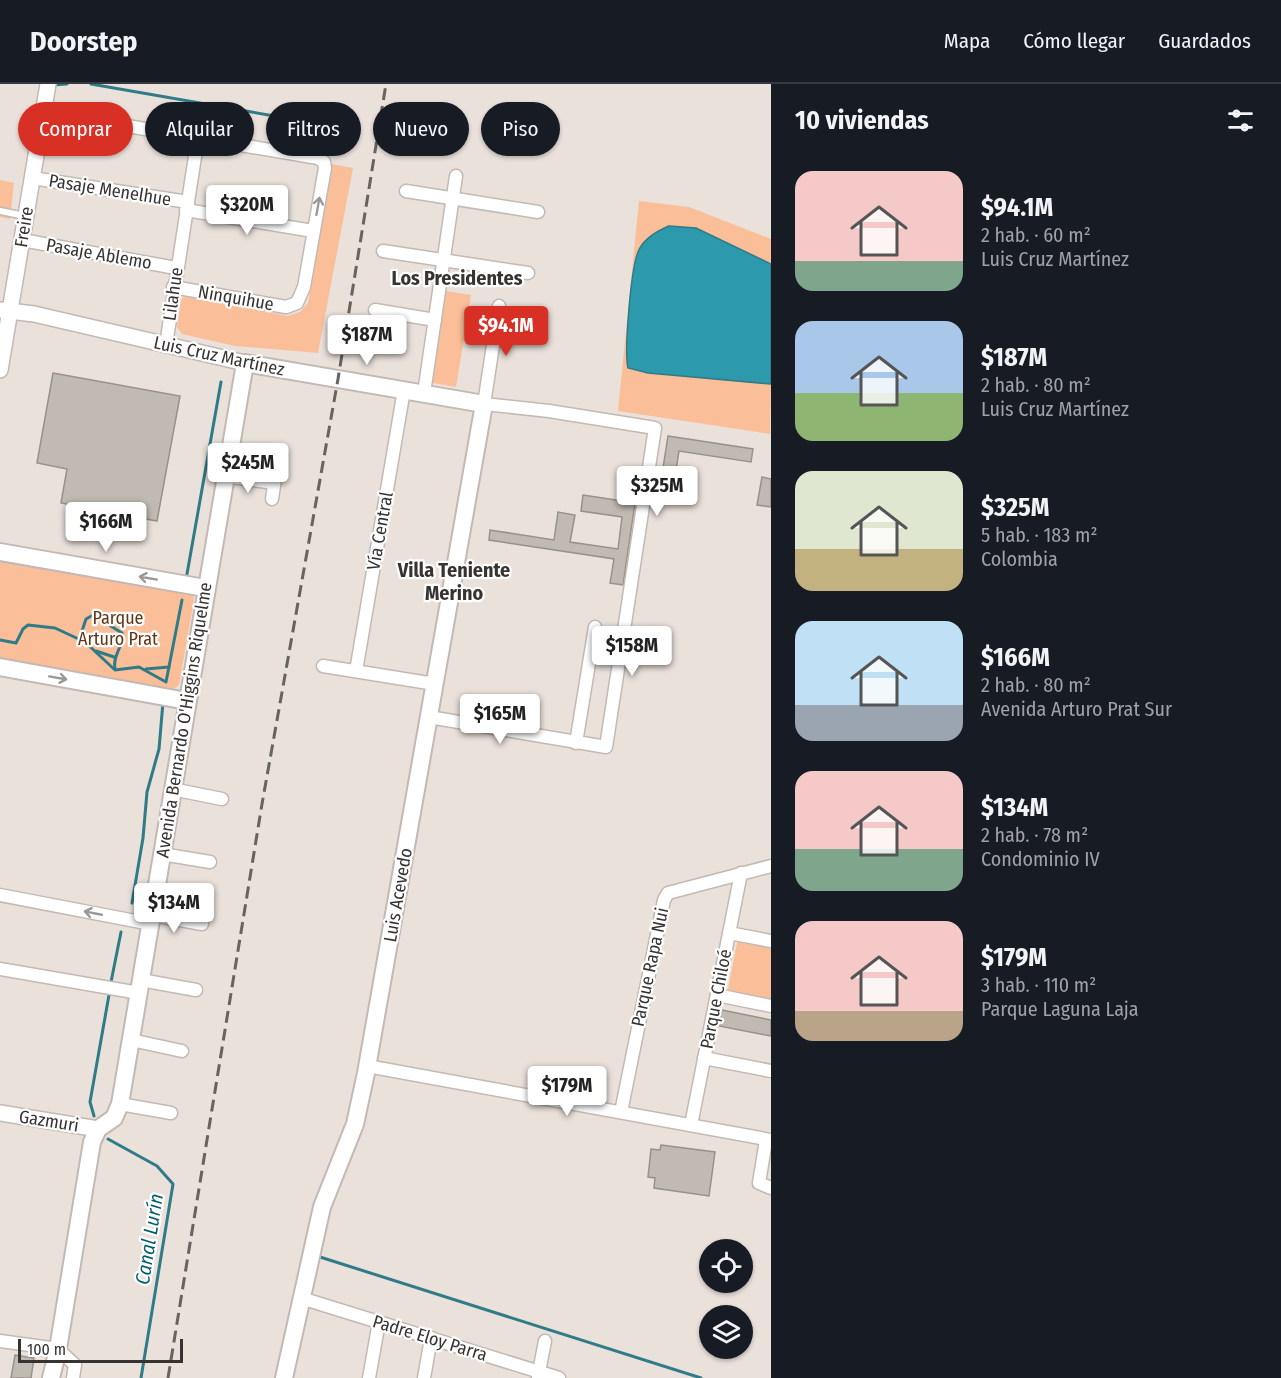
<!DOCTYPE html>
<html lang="es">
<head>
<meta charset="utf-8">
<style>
	body { margin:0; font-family:"Fira Sans Condensed",sans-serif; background:#20242c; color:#f1f3f6; height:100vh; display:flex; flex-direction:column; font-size:22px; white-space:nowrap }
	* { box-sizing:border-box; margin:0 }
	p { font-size:20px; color:#9ea1a6 }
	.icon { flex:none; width:33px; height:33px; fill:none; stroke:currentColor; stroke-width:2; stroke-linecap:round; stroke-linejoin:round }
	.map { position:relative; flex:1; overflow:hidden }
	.side { display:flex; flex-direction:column; background:#171b24; width:510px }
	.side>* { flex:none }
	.guide { position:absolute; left:18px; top:18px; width:570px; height:54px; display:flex; gap:12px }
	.fabs { position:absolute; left:699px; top:1155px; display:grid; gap:12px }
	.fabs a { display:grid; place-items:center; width:54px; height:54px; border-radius:50%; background:#171b24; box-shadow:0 2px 4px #0004; font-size:30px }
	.scale { position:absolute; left:18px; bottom:15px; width:165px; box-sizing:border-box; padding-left:6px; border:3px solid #373331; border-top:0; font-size:16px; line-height:21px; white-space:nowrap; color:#373331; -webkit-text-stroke:4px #fff; paint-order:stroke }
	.price { position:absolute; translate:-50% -51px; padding:0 14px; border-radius:6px; background:#fff; color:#222; font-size:20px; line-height:39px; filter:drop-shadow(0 2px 3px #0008) }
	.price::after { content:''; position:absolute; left:50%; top:36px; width:18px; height:14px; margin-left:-9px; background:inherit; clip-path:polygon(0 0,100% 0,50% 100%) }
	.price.active { background:#d93025; color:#fff }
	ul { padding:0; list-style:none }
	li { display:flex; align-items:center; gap:18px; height:150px; padding:0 24px }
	li span { display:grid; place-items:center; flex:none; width:168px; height:120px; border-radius:18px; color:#555 }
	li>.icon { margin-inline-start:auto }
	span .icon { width:72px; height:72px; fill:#fffc; stroke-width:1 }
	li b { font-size:26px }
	h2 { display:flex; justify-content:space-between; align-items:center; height:72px; padding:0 24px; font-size:26px }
	.tag { padding:0 21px; border-radius:27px; background:#171b24; box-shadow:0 2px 4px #0004; font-size:21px; line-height:54px }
	.tag.active { background:#d93025; color:#fff }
	header { display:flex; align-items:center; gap:36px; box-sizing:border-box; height:84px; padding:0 30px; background:#171b24; border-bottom:2px solid #363941 }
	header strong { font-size:28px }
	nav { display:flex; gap:33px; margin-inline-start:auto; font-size:21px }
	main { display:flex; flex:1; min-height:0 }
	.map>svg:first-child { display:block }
	.green { fill:#fabf99 }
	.water { fill:#2c9aac; stroke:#2f7b87; stroke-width:1.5 }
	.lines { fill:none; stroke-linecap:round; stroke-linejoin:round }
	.stream { stroke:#2f7b87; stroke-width:3 }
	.building { fill:#c1bab3; stroke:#98918a; stroke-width:1.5 }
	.service-casing { stroke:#c3b9b4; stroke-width:9 }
	.minor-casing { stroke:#c3b9b4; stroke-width:15 }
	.tertiary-casing { stroke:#c3b9b4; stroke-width:18 }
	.secondary-casing { stroke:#c3b9b4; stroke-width:20 }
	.service { stroke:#fff; stroke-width:6 }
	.minor { stroke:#fff; stroke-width:12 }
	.tertiary { stroke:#fff; stroke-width:15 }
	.secondary { stroke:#fff; stroke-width:16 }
	.rail { stroke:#686360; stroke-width:3; stroke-dasharray:12 6; stroke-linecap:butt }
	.oneway { stroke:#9b9998 }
	.labels { text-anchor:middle; stroke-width:4.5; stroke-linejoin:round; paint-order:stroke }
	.street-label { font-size:18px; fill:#373331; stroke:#fff }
	.park-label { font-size:18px; fill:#613514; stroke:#fff }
	.neighbourhood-label { font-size:20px; font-weight:bold; fill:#373331; stroke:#fff }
	.water-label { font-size:20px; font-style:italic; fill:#015f6c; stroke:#fff }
</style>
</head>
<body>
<header>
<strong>Doorstep</strong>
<nav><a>Mapa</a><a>Cómo llegar</a><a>Guardados</a></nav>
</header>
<main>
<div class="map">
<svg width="771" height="1294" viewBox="0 0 771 1294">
	<rect width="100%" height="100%" fill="#eae1db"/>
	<g class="green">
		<path d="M331 80 353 84 318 269 235 262 182 250 177 243 181 216 186 210 287 232 300 228 308 219Z"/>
		<path d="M0 96 14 99 10 135 0 133Z"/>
		<path d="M639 117 689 123 771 155V180L696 144 669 142 647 156 648 289 771 300 770 350 618 327Z"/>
		<path d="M445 207 471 211 456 303 433 299 431 295Z"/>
		<path d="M0 474 193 510 194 516 179 601 174 605 0 574Z"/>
		<path d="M738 854 771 860V918L727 910Z"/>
	</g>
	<path class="water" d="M669 142 696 144 771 180V300L648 289 628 284C624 267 631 185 638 168 643 155 657 147 669 142Z"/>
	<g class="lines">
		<g class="stream">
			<path d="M91 0 349 45"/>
			<path d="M53 1 67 0"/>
			<path d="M187 490 221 298"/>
			<path d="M0 556 16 559 23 545 28 541 55 544 85 558 115 586 139 583 166 598 182 516"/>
			<path d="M79 556 86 535 93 531 122 549C124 563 112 571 115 585"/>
			<path d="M96 567 114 573"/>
			<path d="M146 585 169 583"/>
			<path d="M132 819 143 754 147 708 159 665 163 618"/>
			<path d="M111 898 121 848"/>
			<path d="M94 1032 90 1018 109 911"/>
			<path d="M108 1055 157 1082 173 1100 141 1294"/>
			<path d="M320 1173 701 1294"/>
		</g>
	</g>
	<g class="building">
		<path d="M53 289 180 312 157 437 61 419 67 385 37 379Z"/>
		<path d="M668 352 753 365 751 378 679 367 673 405 660 403Z"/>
		<path d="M762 393 771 395V423L757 421Z"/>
		<path d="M583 411 635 419 623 501 610 499 614 475 489 456 490 446 554 456 558 428 575 431 570 458 618 465 622 433 581 427Z"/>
		<path d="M722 926 771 936V952L719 942Z"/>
		<path d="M661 1061 715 1068 709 1112 654 1104 655 1094 648 1093 651 1065 660 1066Z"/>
		<path d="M15 1271 34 1274 31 1294H11Z"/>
	</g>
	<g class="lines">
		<g class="service-casing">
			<path id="service" d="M0 127 25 132"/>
		</g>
		<g class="minor-casing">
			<g id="minor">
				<path d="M44 28 318 74 324 78 325 84 304 203 297 219 286 223 173 203"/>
				<path d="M32 94 188 118"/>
				<path d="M406 107 538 128"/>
				<path d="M186 126 313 147"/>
				<path d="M22 156 176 184"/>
				<path d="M383 167 528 189"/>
				<path d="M375 226 435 236"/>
				<path d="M166 261 198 53"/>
				<path d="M424 309 456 92"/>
				<path d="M225 392 274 399"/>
				<path d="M272 415 279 368"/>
				<path d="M323 582 435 600"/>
				<path d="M356 587 404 306"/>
				<path d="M429 633 606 663 608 650 655 344 549 327 484 320 499 222"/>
				<path d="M576 659 595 543"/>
				<path d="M172 705 222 715"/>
				<path d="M162 770 210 778"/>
				<path d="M0 811 151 840"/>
				<path d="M152 831 202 840"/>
				<path d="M729 849 771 857"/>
				<path d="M0 885 139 909"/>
				<path d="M141 896 196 906"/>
				<path d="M717 911 771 922"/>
				<path d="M131 956 182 967"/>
				<path d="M704 974 771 987"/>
				<path d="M367 982 771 1056"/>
				<path d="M120 1020 171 1029"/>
				<path d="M621 1028 664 816 668 809 771 782"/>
				<path d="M691 1041 741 789"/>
				<path d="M766 1056 759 1099 771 1104"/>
				<path d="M301 1214 559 1294"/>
				<path d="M0 1257 58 1265 75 1281 73 1294"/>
				<path d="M538 1293 545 1257"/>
				<path d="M369 1294 379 1238"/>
				<path d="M424 1294 431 1254"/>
			</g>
		</g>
		<g class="tertiary-casing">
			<g id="tertiary">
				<path d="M0 226 34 230 245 279"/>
				<path d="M0 286 48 0"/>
				<path d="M0 1029 98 1045"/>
			</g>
		</g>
		<g class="secondary-casing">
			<g id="secondary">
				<path d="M0 468 205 504"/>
				<path d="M0 583 187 617"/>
				<path d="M51 1294 58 1265 92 1058 98 1045 114 1034 120 1020 245 279 484 320 366 989 355 1040 322 1123 284 1294"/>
			</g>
		</g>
		<use href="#service" class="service"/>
		<use href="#minor" class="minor"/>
		<use href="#tertiary" class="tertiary"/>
		<use href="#secondary" class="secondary"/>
		<path class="rail" d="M168 1294 262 720 338 295 386 0"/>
	</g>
	<defs><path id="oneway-shaft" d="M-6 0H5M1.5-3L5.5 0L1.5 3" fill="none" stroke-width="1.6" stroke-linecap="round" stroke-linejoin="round" transform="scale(1.5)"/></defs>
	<g class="oneway">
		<use href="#oneway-shaft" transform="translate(318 122) rotate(-80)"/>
		<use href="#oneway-shaft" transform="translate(148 494) rotate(-170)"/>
		<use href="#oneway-shaft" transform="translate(58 594) rotate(10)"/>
		<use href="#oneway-shaft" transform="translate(93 829) rotate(-169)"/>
	</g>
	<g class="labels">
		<g class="street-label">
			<text transform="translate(110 106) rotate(9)" y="6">Pasaje Menelhue</text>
			<text transform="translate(24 143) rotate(-81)" y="6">Freire</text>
			<text transform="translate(99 170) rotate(10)" y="6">Pasaje Ablemo</text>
			<text transform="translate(173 210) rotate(-82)" y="6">Lilahue</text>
			<text transform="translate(236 214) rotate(10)" y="6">Ninquihue</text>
			<text transform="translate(219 272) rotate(12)" y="6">Luis Cruz Martínez</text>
			<text transform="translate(380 447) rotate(-80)" y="6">Vía Central</text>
			<text transform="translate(184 636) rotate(-81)" y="6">Avenida Bernardo O'Higgins Riquelme</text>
			<text transform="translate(398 811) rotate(-80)" y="6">Luis Acevedo</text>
			<text transform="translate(650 883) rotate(-78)" y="6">Parque Rapa Nui</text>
			<text transform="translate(716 915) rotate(-79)" y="6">Parque Chiloé</text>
			<text transform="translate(49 1037) rotate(9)" y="6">Gazmuri</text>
			<text transform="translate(430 1254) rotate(17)" y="6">Padre Eloy Parra</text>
		</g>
		<g class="park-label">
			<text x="118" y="540">Parque<tspan x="118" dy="21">Arturo Prat</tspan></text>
		</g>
		<g class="neighbourhood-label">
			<text x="457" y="201">Los Presidentes</text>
			<text x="454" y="493">Villa Teniente<tspan x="454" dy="23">Merino</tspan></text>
		</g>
		<g class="water-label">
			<text transform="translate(149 1155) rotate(-81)" y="7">Canal Lurín</text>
		</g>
	</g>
</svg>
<div class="fabs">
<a><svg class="icon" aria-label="locate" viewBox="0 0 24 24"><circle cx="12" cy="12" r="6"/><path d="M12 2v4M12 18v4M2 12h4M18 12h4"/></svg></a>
<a><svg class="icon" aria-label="layers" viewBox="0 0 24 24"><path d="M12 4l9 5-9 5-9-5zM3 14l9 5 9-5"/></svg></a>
</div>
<div class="scale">100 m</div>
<b class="price" style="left:247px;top:152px">$320M</b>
<b class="price active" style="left:506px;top:273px">$94.1M</b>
<b class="price" style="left:367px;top:282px">$187M</b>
<b class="price" style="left:248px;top:410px">$245M</b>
<b class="price" style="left:657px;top:433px">$325M</b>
<b class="price" style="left:106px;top:469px">$166M</b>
<b class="price" style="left:632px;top:593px">$158M</b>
<b class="price" style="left:500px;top:661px">$165M</b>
<b class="price" style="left:174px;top:850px">$134M</b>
<b class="price" style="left:567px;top:1033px">$179M</b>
<div class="guide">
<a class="tag active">Comprar</a>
<a class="tag">Alquilar</a>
<a class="tag">Filtros</a>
<a class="tag">Nuevo</a>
<a class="tag">Piso</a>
</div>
</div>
<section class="side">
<h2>10 viviendas<svg class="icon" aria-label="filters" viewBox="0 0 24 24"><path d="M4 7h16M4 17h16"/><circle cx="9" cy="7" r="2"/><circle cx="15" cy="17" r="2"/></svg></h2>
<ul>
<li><span style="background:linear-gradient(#f6c9c9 75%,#7fa58c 0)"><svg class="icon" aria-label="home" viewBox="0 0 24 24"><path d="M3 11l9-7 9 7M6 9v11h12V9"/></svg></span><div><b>$94.1M</b><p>2 hab. · 60 m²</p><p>Luis Cruz Martínez</p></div></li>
<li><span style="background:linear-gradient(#a9c7e8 60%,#8fb573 0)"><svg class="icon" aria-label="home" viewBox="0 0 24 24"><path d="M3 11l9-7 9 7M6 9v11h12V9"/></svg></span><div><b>$187M</b><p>2 hab. · 80 m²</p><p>Luis Cruz Martínez</p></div></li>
<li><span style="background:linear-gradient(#dfe7d0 65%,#c2b280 0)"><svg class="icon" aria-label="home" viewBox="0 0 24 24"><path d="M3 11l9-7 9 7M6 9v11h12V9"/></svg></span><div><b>$325M</b><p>5 hab. · 183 m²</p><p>Colombia</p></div></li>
<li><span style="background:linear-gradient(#bfe0f5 70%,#9aa5b1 0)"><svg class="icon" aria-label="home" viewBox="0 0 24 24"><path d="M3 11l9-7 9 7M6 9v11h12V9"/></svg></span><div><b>$166M</b><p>2 hab. · 80 m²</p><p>Avenida Arturo Prat Sur</p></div></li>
<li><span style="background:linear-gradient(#f6c9c9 65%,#7fa58c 0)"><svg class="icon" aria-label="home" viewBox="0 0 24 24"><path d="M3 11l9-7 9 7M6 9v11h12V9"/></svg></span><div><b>$134M</b><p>2 hab. · 78 m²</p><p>Condominio IV</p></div></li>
<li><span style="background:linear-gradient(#f6c9c9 75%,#b9a48a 0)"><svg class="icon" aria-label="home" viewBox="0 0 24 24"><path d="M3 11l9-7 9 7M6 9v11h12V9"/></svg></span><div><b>$179M</b><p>3 hab. · 110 m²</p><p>Parque Laguna Laja</p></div></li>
</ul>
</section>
</main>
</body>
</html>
